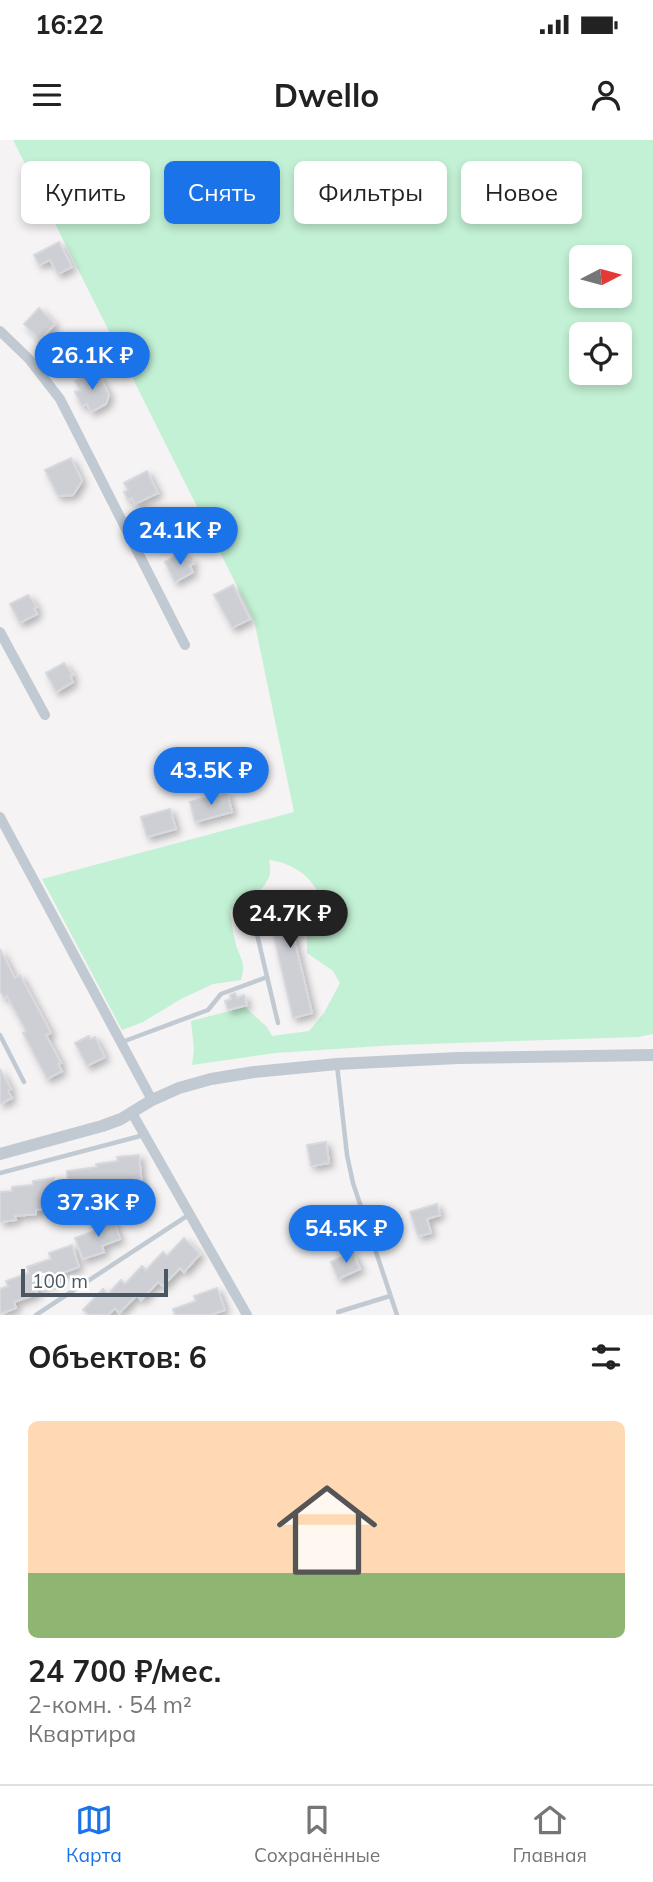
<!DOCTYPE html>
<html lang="ru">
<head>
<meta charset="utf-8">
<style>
	body { margin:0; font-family:Mulish,sans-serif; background:#f2f2f2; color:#222; height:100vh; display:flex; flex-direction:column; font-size:26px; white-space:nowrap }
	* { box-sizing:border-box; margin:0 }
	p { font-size:23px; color:#767676 }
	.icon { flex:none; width:38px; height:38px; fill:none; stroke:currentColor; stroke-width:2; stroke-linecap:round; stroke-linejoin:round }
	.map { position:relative; height:1175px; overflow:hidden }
	.sheet { display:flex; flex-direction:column; background:#fff; flex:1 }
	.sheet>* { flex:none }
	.guide { position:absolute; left:21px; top:21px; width:612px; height:63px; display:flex; gap:14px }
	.needle { width:46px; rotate:84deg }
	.buttons { position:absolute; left:569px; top:105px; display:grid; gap:14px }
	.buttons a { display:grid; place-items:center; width:63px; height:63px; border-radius:10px; background:#fff; box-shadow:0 4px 10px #0003; font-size:35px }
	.scale { position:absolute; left:21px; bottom:18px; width:147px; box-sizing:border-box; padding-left:7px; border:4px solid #4a5661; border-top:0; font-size:19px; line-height:24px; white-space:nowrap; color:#4a5661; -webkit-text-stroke:5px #fff; paint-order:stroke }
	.price { position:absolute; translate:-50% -60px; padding:0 16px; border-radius:24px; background:#1a73e8; color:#fff; font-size:23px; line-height:46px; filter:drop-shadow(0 2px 4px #0008) }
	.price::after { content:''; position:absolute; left:50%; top:42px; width:21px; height:16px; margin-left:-10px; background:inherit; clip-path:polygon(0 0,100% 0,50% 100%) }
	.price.selected { background:#222; color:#fff }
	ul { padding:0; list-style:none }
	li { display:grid; align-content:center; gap:14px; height:371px; padding:0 28px }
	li+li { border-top:2px solid #e0e0e0 }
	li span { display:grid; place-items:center; height:217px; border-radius:10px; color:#555 }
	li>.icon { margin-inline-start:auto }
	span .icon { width:126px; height:126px; fill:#fffc; stroke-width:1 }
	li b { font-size:30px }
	h2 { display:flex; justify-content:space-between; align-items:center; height:84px; padding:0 28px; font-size:30px }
	.pill { padding:0 24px; border-radius:10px; background:#fff; box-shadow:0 4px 10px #0003; font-size:24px; line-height:63px }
	.pill.selected { background:#1a73e8; color:#fff }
	.status { display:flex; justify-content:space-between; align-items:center; height:49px; padding:0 35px; background:#fff; direction:ltr }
	.status svg { height:19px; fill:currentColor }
	header { display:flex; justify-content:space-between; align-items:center; height:91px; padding:0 28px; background:#fff; font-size:32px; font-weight:700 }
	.menu { display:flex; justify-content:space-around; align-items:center; height:98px; border-top:2px solid #e0e0e0; background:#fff; font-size:19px; color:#767676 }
	.menu a { display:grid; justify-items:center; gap:4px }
	.menu .selected { color:#1a73e8 }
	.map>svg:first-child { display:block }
	.green { fill:#c3f1d5; fill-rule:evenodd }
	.building { fill:#cdcfd5; stroke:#d7d9de; stroke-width:2; filter:url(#shadow) }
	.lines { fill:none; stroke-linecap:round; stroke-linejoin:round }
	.service { stroke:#c1cad2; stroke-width:4.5 }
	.minor { stroke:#c1cad2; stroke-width:10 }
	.tertiary { stroke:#c1cad2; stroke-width:12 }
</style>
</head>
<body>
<div class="status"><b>16:22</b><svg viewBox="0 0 49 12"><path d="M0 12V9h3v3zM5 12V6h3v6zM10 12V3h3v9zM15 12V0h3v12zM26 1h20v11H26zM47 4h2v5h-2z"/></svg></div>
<header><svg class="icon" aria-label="menu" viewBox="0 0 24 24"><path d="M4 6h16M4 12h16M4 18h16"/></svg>Dwello<svg class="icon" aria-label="person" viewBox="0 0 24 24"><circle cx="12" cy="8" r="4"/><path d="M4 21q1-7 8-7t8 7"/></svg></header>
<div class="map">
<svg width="653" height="1175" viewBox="0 0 653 1175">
	<defs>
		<filter id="shadow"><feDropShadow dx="4" dy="4" stdDeviation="3.5" flood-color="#0004"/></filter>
	</defs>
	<rect width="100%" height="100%" fill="#f5f3f3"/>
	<path class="green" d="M13 0H653V894L638 897 396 905 275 913 192 925 194 909 191 881 245 867 267 887 272 896 309 891 324 873 340 843 333 831 307 813V796L320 790 326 784C326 750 303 724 269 720 270 725 271 732 269 737 262 754 244 762 230 771 232 781 232 791 235 801 239 819 247 820 241 840L213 844 181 859 143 882 122 890 42 739 294 672 254 480ZM581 117H620V156H581ZM581 194H620V233H581Z"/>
	<g class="building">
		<path d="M59 102 72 127 58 134 50 120 39 125 34 115Z"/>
		<path d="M39 168 55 184 40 200 24 184Z"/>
		<path d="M90 234 100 236 109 255 106 264 91 272 87 264 82 266 75 252 80 250 75 241Z"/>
		<path d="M71 318 82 341 73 355 58 356 45 330Z"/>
		<path d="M147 331 158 353 135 364 132 358 128 360 124 352 128 350 124 343Z"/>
		<path d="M171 374 182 396 159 408 156 402 152 404 148 396 151 394 148 386Z"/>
		<path d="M183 412 187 420 191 418 194 423 190 426 193 432 175 442 165 422Z"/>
		<path d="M233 445 250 479 232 488 214 455Z"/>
		<path d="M28 455 37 467 34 468 37 474 20 483 10 464Z"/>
		<path d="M64 523 73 535 70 536 73 542 56 552 46 533Z"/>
		<path d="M227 652 232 672 195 682 190 662Z"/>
		<path d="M170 669 176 689 147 697 141 677Z"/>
		<path d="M283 751 290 779 317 773 321 787 293 794 312 873 293 878 264 755Z"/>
		<path d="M0 809 15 838 20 835 51 893 46 895 61 923 58 924 62 931 47 939 23 893 26 891 7 856 4 858 0 851Z"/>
		<path d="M235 853 237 858 244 855 247 865 228 870 225 861 231 859 230 855Z"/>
		<path d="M89 896 90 899 95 897 105 917 87 926 75 903Z"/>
		<path d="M0 929 11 949 8 951 12 958 0 964Z"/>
		<path d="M326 1002 329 1023 311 1026 307 1005Z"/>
		<path d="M139 1015 142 1045 121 1047V1051L100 1053V1057L70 1060 67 1031 97 1027 96 1024 118 1021 117 1017Z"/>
		<path d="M54 1038 57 1068 36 1070V1074L15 1076 16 1080 0 1082V1052L12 1051V1047L33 1045V1041Z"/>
		<path d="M437 1064 440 1075 427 1079 431 1093 418 1096 410 1072Z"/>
		<path d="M113 1079 120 1099 102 1106 104 1112 83 1119 75 1098 97 1090 95 1085Z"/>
		<path d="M184 1098 200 1114 184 1132 180 1128 163 1146 158 1142 141 1160 137 1155 119 1173 115 1168 108 1175H89L83 1170 103 1149 108 1154 121 1140 125 1144 142 1126 146 1130 163 1112 167 1116Z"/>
		<path d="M72 1105 79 1127 57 1135 58 1140 35 1148 37 1154 14 1162 16 1168 0 1174V1149L8 1146 6 1141 29 1133 27 1127 51 1119 49 1113Z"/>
		<path d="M353 1112 360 1129 338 1139 331 1122Z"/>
		<path d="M217 1148 225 1170 211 1175H175L173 1169 196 1161 194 1156Z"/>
	</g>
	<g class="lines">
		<g class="service">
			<path d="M251 769 278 883"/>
			<path d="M0 895 24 942"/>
			<path d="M122 902 208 870 221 854 267 837"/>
			<path d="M337 925 347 1015 353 1043 397 1175"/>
			<path d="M0 1033 144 995"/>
			<path d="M338 1172 390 1156"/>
			<path d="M36 1175 190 1074"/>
		</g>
		<g class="minor">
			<path d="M0 191 29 219 60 259 185 505"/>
			<path d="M0 492 45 575"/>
			<path d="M0 677 152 960"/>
			<path d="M132 973 247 1175"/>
		</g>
		<path class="tertiary" d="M0 1014 102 986 121 979 152 960 179 948 211 939 254 932 337 924 458 918 653 915"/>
	</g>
</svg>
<div class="buttons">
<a><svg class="needle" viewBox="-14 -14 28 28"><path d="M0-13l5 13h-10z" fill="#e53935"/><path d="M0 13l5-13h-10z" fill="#767676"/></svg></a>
<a><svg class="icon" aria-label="locate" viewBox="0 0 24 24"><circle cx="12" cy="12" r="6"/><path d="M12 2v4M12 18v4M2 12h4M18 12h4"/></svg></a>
</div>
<div class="scale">100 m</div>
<b class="price" style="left:92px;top:252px">26.1K ₽</b>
<b class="price" style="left:180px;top:427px">24.1K ₽</b>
<b class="price" style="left:211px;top:667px">43.5K ₽</b>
<b class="price selected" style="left:290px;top:810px">24.7K ₽</b>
<b class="price" style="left:98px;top:1099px">37.3K ₽</b>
<b class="price" style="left:346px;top:1125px">54.5K ₽</b>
<div class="guide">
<a class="pill">Купить</a>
<a class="pill selected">Снять</a>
<a class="pill">Фильтры</a>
<a class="pill">Новое</a>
</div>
</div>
<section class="sheet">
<h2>Объектов: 6<svg class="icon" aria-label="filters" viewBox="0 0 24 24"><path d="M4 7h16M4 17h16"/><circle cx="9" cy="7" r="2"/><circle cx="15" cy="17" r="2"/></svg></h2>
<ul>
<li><span style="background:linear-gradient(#ffd9b3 70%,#8fb573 0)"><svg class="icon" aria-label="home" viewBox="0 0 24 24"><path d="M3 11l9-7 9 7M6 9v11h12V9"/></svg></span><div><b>24 700 ₽/мес.</b><p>2-комн. · 54 m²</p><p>Квартира</p></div></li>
</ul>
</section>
<nav class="menu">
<a class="selected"><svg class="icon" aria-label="map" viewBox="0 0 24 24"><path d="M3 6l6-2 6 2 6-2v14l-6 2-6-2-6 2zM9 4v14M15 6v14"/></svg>Карта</a>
<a><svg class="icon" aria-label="saved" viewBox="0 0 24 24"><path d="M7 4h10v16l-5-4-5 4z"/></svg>Сохранённые</a>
<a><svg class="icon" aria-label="home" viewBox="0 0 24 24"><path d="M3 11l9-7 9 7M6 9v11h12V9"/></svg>Главная</a>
</nav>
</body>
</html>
